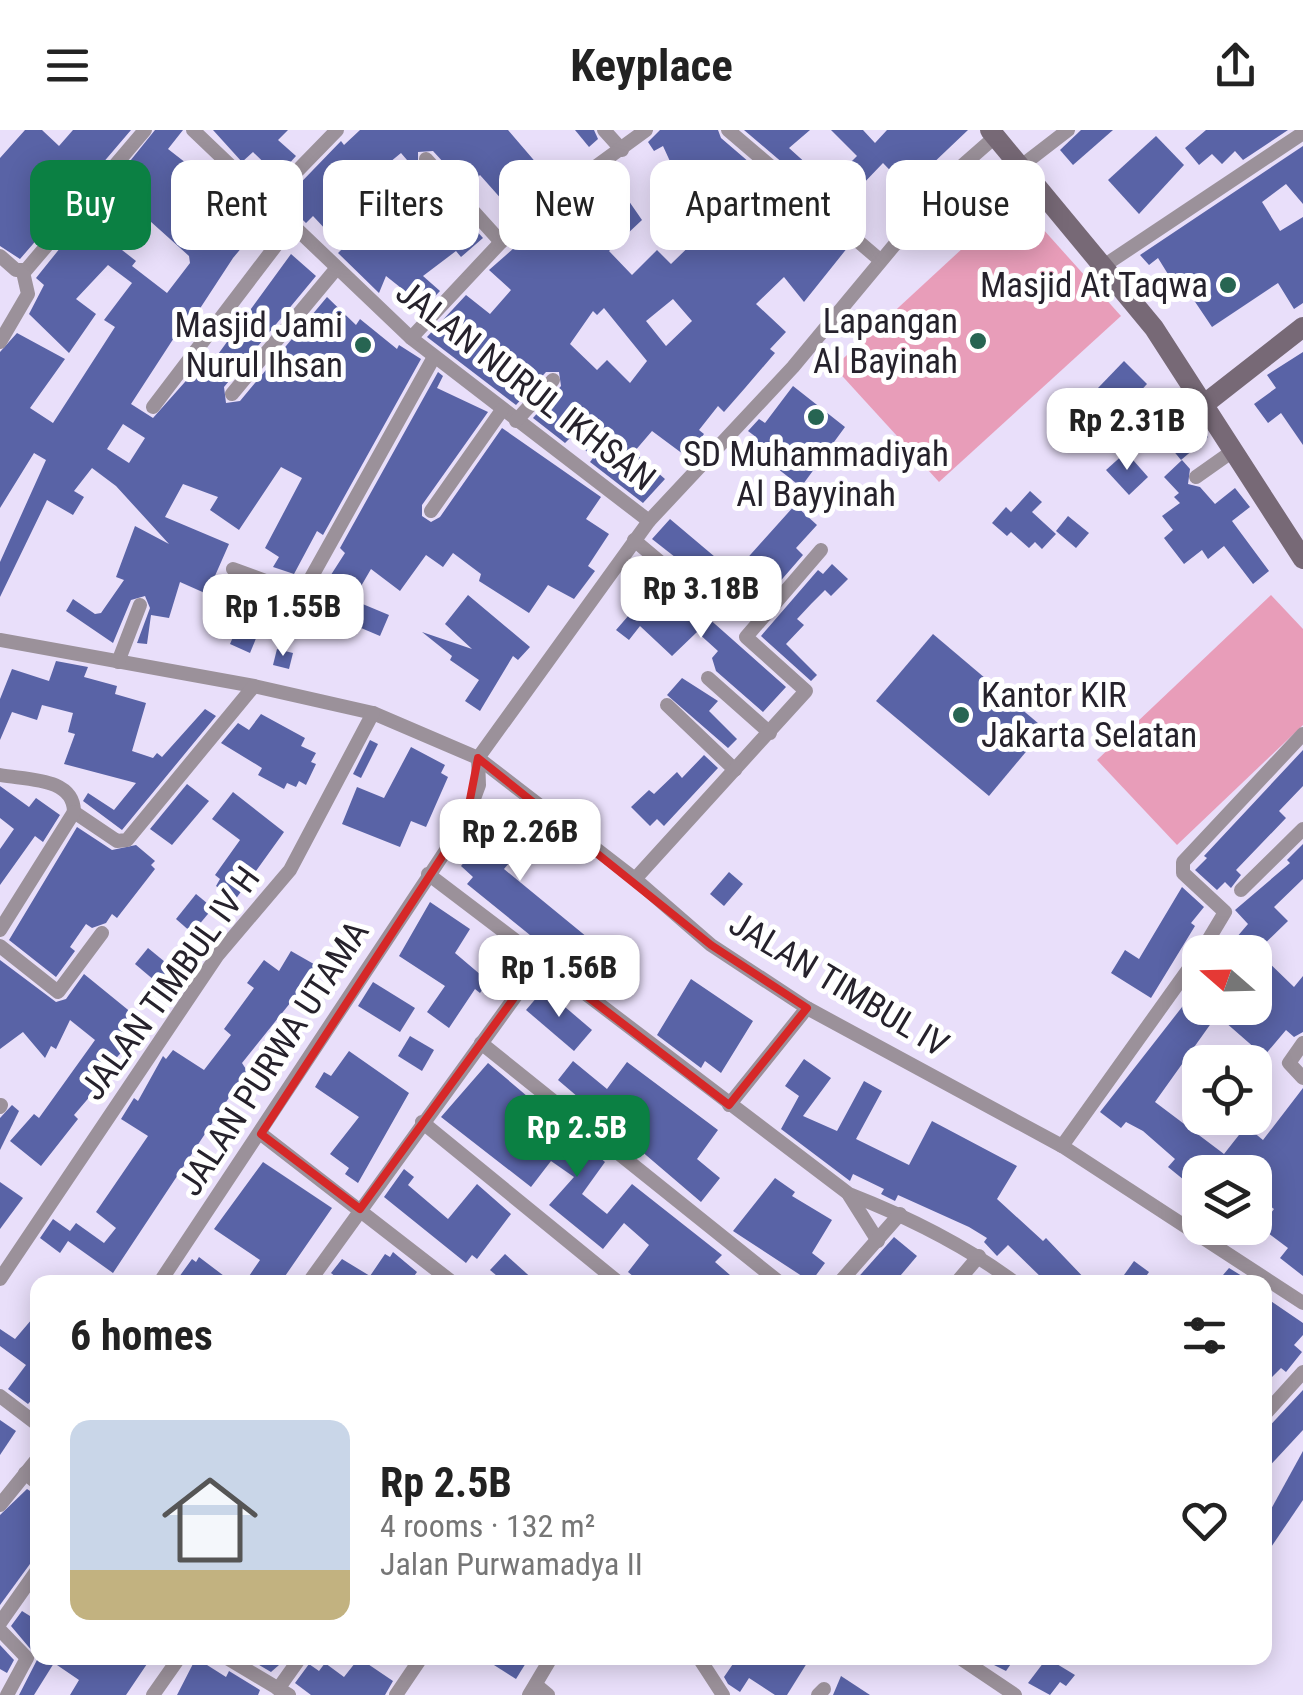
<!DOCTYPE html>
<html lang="en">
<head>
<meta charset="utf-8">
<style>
	body { margin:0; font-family:"Roboto Condensed",sans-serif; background:#f6f6f6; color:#222; height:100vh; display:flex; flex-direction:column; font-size:38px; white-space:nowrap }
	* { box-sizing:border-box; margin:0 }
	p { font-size:32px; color:#767676 }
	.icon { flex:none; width:55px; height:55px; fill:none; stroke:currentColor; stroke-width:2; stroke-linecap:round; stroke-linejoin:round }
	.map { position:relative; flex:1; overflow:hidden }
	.details { position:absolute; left:30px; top:1145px; width:1242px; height:390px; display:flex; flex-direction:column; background:#fff; border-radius:20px; box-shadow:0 5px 25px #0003 }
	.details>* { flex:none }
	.banner { position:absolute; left:30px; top:30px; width:1245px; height:90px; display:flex; gap:20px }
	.needle { width:65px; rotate:290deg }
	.fabs { position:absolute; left:1182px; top:805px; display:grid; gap:20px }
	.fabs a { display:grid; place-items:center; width:90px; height:90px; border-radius:20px; background:#fff; box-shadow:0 5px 25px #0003; font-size:50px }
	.price { position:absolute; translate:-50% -85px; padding:0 22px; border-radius:20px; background:#fff; color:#222; font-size:32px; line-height:65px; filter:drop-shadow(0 2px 5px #0008) }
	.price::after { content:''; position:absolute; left:50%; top:60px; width:30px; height:22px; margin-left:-15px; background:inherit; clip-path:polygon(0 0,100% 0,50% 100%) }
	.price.active { background:#0b8043; color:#fff }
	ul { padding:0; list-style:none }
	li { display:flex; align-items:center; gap:30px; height:250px; padding:0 40px }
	li span { display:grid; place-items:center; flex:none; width:280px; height:200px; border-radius:20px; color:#555 }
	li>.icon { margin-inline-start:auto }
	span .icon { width:120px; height:120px; fill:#fffc; stroke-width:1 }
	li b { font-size:42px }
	h2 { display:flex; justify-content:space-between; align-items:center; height:120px; padding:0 40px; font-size:42px }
	.chip { padding:0 35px; border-radius:20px; background:#fff; box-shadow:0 5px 25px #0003; font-size:35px; line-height:90px }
	.chip.active { background:#0b8043; color:#fff }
	header { display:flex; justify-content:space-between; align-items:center; height:130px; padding:0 40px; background:#fff; font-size:45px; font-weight:700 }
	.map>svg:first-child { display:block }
	.green { fill:#e89db9 }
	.building { fill:#5963a6; fill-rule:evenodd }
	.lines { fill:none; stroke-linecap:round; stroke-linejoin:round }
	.street { stroke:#9b919a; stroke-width:14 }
	.secondary { stroke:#776976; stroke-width:20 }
	.marked { fill:none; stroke:#d62828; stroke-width:8; stroke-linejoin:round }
	.poi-dot { fill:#276552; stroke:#fff; stroke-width:4 }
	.labels { text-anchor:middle; stroke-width:10; stroke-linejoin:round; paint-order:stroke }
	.poi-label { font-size:35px; fill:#26222c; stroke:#fff; text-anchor:end }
	.street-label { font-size:35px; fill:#26222c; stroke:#fff }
</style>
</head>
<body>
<header><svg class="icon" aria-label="menu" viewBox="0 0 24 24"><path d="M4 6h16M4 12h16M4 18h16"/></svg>Keyplace<svg class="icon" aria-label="share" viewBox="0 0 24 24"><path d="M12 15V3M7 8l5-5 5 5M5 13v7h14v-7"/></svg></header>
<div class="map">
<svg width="1303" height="1565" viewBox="0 0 1303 1565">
	<rect width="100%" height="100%" fill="#e9dffa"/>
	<g class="green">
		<path d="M1016 69 1121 186 939 352 834 237Z"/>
		<path d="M1271 465 1303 499V595L1177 715 1097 630Z"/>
	</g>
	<g class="building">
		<path d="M25 0H42L59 16 73 0H131L84 55 74 46 49 74 36 90 46 99 20 129 0 116V28Z"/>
		<path d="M155 0H183L168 19 204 47 199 53 228 76 238 62 268 86 233 128 199 180 194 177 131 274 153 288 192 244 200 249 291 124 316 146 224 257 226 273 240 271 327 167 356 195 360 189 397 219 399 215 421 229 323 405 317 401 294 444 273 437 279 427 265 418 302 348 281 337 239 400 210 380 218 367 183 354 165 387 229 414 207 464 180 452 169 488 151 485 147 514 137 513 150 478 145 466 131 470 113 513 66 481 73 469 95 484 101 483 124 450 116 447 135 396 169 414 116 356 92 338 74 361 84 367 73 385 47 370 0 467V432L46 330 34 323 0 378V222L17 203 65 229 30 278 53 293 115 197 104 190 132 153 108 135 76 169 96 184 69 223 29 184 44 155 36 148ZM150 91 189 126 190 133 167 163 132 136 136 131 122 120ZM123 294 145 308 129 333 107 319Z"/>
		<path d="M213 0H288L278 10 296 26 278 46 253 22 242 32Z"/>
		<path d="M360 0H508L544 42 520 63 525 68 511 80 480 45 467 58 433 21 418 22V36L483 108 461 127 456 121 423 146 440 161 425 177 386 146 379 163 338 123 343 118 313 86 306 93 283 71 341 11 344 15ZM401 23 431 58 401 83 367 51Z"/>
		<path d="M575 0H594L598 9 589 17Z"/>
		<path d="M660 0H718L721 8 848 117 804 172 784 147 756 174 786 202 770 219 775 223 745 258 724 282 718 276 699 300 704 304 687 327 652 301 634 322 665 349 643 373 590 332 593 328 572 306 565 313 533 288 561 256 559 242H546L516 275 427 207 466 165 490 184 511 160 489 140 562 76 571 85 591 70 583 59 603 45 611 55 615 51 642 90 609 121 632 145 657 120 671 134 707 99 694 87 710 69 698 42 679 51 663 16 654 21 648 12ZM673 169 692 191 666 216 646 191ZM604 178 647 231 630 253 607 230 597 240 570 214 593 181 597 185Z"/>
		<path d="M744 0H810L789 18 829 54 857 26 831 0H863L875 13 887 0H968L907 58 883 33 838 80Z"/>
		<path d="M1081 0H1113L1073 35 1060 20Z"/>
		<path d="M1206 0H1288L1243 30 1235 21 1222 34 1212 24 1199 35 1185 18Z"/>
		<path d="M1156 6 1184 35 1139 84 1108 50Z"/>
		<path d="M1303 16V74L1286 54 1262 72 1280 101 1303 87V173L1294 179 1278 153 1212 197 1177 145 1171 149 1158 128 1149 135 1140 125Z"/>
		<path d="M1303 222V315L1281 283 1268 293 1254 274 1276 258 1267 245Z"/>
		<path d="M1124 231 1147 254 1122 281 1098 258Z"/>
		<path d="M438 242 443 246 437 258 488 282 422 375V386L431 392 440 387 502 298 601 367 586 389 609 404 588 436 595 441 574 469 548 455 529 483 479 451 481 444 453 423 443 437 426 425 400 461 371 439 353 470 389 485 380 506 328 484 323 491 303 476 323 448 327 451 345 423 340 418Z"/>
		<path d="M793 256 845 297 801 357 749 316 756 307 748 301 759 289 765 293Z"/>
		<path d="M1184 271 1208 307 1181 330 1154 297Z"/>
		<path d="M1126 322 1148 347 1129 365 1106 340Z"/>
		<path d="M1182 330 1190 339 1188 354 1200 357 1215 374 1235 358 1250 377 1232 391 1269 441 1253 454 1224 416 1208 429 1202 420 1184 434 1164 408 1173 400 1162 386 1180 373 1174 367 1179 363 1164 347Z"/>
		<path d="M1030 361 1042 372 1032 382 1056 404 1042 419 1035 412 1029 418 1011 402 1007 406 992 393 1006 377 1011 382Z"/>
		<path d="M795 375 817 395 796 418 803 425 750 486 652 409 670 389 734 443Z"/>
		<path d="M1068 386 1089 403 1076 418 1056 401Z"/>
		<path d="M832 434 848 449 831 466 825 460 812 473 797 489 804 495 786 514 817 545 811 551 761 506 818 440 823 444Z"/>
		<path d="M662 447 786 557 763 582 716 541 712 528 718 521 697 502 672 526 640 496 629 510 616 500Z"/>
		<path d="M252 462 272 470 250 523 230 514 236 500 207 488 215 468 244 480Z"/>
		<path d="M468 465 530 517 518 530 513 526 480 581 465 571 479 550 450 530 452 526 422 502 472 519 445 494Z"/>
		<path d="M933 504 1045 599 989 666 876 571Z"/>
		<path d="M277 519 293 523 289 539 273 535Z"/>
		<path d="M56 531 88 537 84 547 117 556 115 564 146 573 132 621 153 628 157 623 162 627 205 579 216 586 122 700 83 671 88 663 114 680 136 653 64 634 75 604 68 602 73 583 42 575 37 590 12 582 0 610V569L12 539 49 551Z"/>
		<path d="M682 548 718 571 709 581 737 609 728 618 667 565Z"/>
		<path d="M261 584 305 608 301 616 316 623 311 632 316 634 306 655 299 651 296 657 287 653 284 659 258 645 262 638 221 613 238 593 249 600Z"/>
		<path d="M370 610 378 614 361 648 353 644Z"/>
		<path d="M411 617 445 635 441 643 448 647 426 697 411 691 400 717 342 694 357 657 384 668Z"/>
		<path d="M1303 620V656L1279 681 1286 688 1236 740 1241 745 1231 758 1225 752 1217 760 1195 740 1207 728 1204 726Z"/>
		<path d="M704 625 718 638 664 696 657 689 650 696 631 677 649 660 654 664 677 642 682 648Z"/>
		<path d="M187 654 209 671 172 715 150 699Z"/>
		<path d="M0 656 29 677 36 668 60 685 43 712 35 706 0 755V719L14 699 0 688Z"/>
		<path d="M233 662 284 702 235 770 216 756 220 749 215 745 240 710 212 689Z"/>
		<path d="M502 670 547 704 534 722 524 715 504 739 593 812 572 839 467 754 473 747 461 736 479 715 473 711Z"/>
		<path d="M77 697 112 720 136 715 155 731 151 735 155 739 117 788 112 784 106 793 92 798 86 794 70 817 75 821 56 847 9 810Z"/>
		<path d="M1303 714V749L1274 777 1288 791 1257 821 1294 857 1303 846V902L1294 907 1286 900 1264 926 1217 885 1155 972 1224 1024 1246 996 1263 1010 1303 958V1146L1280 1128 1288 1118 1260 1097 1274 1079 1255 1065V1042H1200V1063L1168 1037 1175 1029 1143 1001 1126 992 1121 998 1100 982 1200 854V878H1255V822H1224L1248 794 1235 780 1290 733 1287 730Z"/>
		<path d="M729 742 743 754 724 776 710 764Z"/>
		<path d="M1182 757 1204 777 1191 793 1195 796 1151 868 1111 843 1125 820 1139 829Z"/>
		<path d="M196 764 213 778 192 803 176 789Z"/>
		<path d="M430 772 470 799 455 823 488 851 480 863 475 859 449 898 427 882 445 856 399 826Z"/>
		<path d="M148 818 176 841 161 856 135 834Z"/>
		<path d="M291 821 319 837 242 933 251 947 240 960 236 957 113 1143 68 1111 60 1123 40 1108 53 1089 70 1101 76 1093 104 1113 116 1098 96 1082 148 1006 121 989 134 968 138 971 163 926 166 929 173 920 204 940 231 905 224 899 254 858 247 853 264 830 279 841Z"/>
		<path d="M0 830 56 872 66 869 84 844 138 888 127 900 135 907 94 953 98 957 74 985 78 989 41 1036 10 1011 34 984 39 988 95 910 70 890 56 919 51 916 45 928 23 902 0 919Z"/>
		<path d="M691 849 753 891 721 943 705 931 701 938 657 905Z"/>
		<path d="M373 852 415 878 400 902 358 876Z"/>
		<path d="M544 859 592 900 574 921 526 880Z"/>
		<path d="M410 906 434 920 422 941 398 926Z"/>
		<path d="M349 921 409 963 358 1053 345 1044 349 1038 330 1024 359 987 315 957 324 942 331 946Z"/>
		<path d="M804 929 831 948 803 986 837 1001 864 951 882 961 856 1009 909 1035 932 991 1017 1036 997 1069 1043 1111 1046 1108 1088 1152H1046L1008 1115 997 1126 984 1112 987 1108 969 1097 898 1065 895 1071 881 1064 884 1059 853 1044 850 1051 781 999 799 966 785 956Z"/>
		<path d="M573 931 607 959 627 932 718 1000 697 1029 720 1048 701 1072 558 950Z"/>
		<path d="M488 933 605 1032 582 1064 607 1084 632 1054 722 1125 715 1132 730 1145 723 1152H640L628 1142 649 1115 624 1093 603 1119 549 1075 574 1047 551 1031 531 1057 441 987Z"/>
		<path d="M12 975 19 981 0 1020V988Z"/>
		<path d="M263 1032 332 1078 281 1152H245L260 1130 214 1099Z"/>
		<path d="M404 1039 414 1047 408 1055 448 1089 477 1054 511 1084 477 1129 472 1125 466 1133 384 1067Z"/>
		<path d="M775 1048 795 1062 792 1066 832 1090 812 1123 825 1133 811 1152 733 1101Z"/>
		<path d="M0 1052 23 1068 0 1099Z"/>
		<path d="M894 1107 917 1126 895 1152H854Z"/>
		<path d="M393 1122 417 1142 410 1152H342L331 1143 342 1129 370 1146 385 1124 390 1127Z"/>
		<path d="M505 1124 536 1152H504L490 1140Z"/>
		<path d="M199 1127 232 1152H186L179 1147 192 1129 196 1132Z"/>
		<path d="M1134 1131 1149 1142 1142 1152H1119Z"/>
		<path d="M1229 1138 1242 1146 1236 1152H1217Z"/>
		<path d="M1265 1167 1303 1193V1205L1294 1215 1302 1222 1286 1242 1281 1238 1265 1254Z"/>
		<path d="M38 1182V1263L28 1274 8 1259 26 1235 0 1216V1199L15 1209Z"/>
		<path d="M1303 1260V1300L1265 1341V1301Z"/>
		<path d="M0 1290 16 1301 0 1325Z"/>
		<path d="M1303 1321V1370L1265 1426V1390Z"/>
		<path d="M27 1359 38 1366V1423L0 1475V1385Z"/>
		<path d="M22 1481 38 1491V1528H151L126 1565H70L79 1550 54 1533 34 1565H19L38 1528 11 1496Z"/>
		<path d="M0 1515 14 1530 7 1543 0 1539Z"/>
		<path d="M196 1528 226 1547 229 1541 260 1560 258 1565H177Z"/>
		<path d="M247 1528H287L271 1542Z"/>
		<path d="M359 1528 393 1551 385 1565H311L295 1553 309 1534 319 1541 325 1533 344 1547Z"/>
		<path d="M483 1528H529L516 1549Z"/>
		<path d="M737 1528H797L807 1533 787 1565H775L749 1548 740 1562 728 1554 724 1547Z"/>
		<path d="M980 1528H1015L1006 1541Z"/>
		<path d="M1047 1528 1075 1545 1066 1556 1060 1552 1050 1565 1028 1553Z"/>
		<path d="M841 1546 870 1565H833Z"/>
	</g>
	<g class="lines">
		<g class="street">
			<path d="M193 0 411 208 649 391"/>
			<path d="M604 0 622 20"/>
			<path d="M728 0 880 130"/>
			<path d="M426 29 501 112"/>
			<path d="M1020 37 1068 0"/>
			<path d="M266 73 337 0"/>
			<path d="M0 126 16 140H26L145 0"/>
			<path d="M1105 135 1300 5"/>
			<path d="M411 208 501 112 546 73 646 0"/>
			<path d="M0 212 28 164 23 142"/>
			<path d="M232 264 336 139"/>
			<path d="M153 277 290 97"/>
			<path d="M516 291 553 250"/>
			<path d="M1196 347 1230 323"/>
			<path d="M431 381 502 280"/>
			<path d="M634 410 716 479"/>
			<path d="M233 439 279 456 307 455 434 227"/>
			<path d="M0 510 254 556 373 583 478 628 635 749 711 815 807 878 1062 1016 1303 1173"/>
			<path d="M118 532 140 475"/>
			<path d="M708 548 770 603"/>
			<path d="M667 575 735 640"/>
			<path d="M0 645C26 650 74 647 74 682"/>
			<path d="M74 682 117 711 127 710 254 556"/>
			<path d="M428 744 849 1064C908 1087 963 1114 1014 1152"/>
			<path d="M635 749 806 561 746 507 821 420"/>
			<path d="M1241 760 1303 699"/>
			<path d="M0 800 74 682"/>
			<path d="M0 816 58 862 102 803"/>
			<path d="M1201 822 1225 782 1183 743V732L1303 604"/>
			<path d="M481 913 779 1152"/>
			<path d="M1303 913 1289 933 1303 948"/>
			<path d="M729 975 807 878"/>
			<path d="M0 977 1 975"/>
			<path d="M422 992 618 1152"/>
			<path d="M261 1004 452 1152"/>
			<path d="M1062 1016 1200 823"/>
			<path d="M849 1065 878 1111"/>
			<path d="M0 1149 217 826 290 740 373 583"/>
			<path d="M160 1152 466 690 479 655 478 628 649 391 793 237 955 42 996 6"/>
			<path d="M309 1152 541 831"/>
			<path d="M840 1152 900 1084"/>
			<path d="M957 1152 979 1126"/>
			<path d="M0 1266 38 1295"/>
			<path d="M1265 1284 1303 1242"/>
			<path d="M25 1343 38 1354"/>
			<path d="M0 1375 38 1328"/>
			<path d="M0 1493 38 1439"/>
			<path d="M0 1500 27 1528 7 1565"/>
			<path d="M227 1528 289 1565"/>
			<path d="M699 1528 723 1565"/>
			<path d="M960 1528 1015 1565"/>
			<path d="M536 1555 548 1565"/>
			<path d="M278 1559 300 1528"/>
			<path d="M153 1565 179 1528"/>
			<path d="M396 1565 421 1528"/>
			<path d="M529 1565 551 1528"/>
			<path d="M818 1565 824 1559"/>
		</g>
		<g class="secondary">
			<path d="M990 0 1154 198 1303 429"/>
			<path d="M1202 276 1303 197"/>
		</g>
	</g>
	<path class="marked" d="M478 628 711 815 807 878 729 975 541 831 360 1079 261 1004 466 690Z"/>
	<g class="poi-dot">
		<circle cx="1228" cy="155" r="10"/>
		<circle cx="978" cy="211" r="10"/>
		<circle cx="363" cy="215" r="10"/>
		<circle cx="816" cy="287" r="10"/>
		<circle cx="961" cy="585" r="10"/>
	</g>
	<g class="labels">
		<g class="poi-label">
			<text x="1208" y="167">Masjid At Taqwa</text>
			<text x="958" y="203">Lapangan<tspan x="958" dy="40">Al Bayinah</tspan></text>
			<text x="343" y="207">Masjid Jami<tspan x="343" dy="40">Nurul Ihsan</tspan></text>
			<text x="816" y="336" text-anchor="middle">SD Muhammadiyah<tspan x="816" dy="40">Al Bayyinah</tspan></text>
			<text x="981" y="577" text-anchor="start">Kantor KIR<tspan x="981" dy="40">Jakarta Selatan</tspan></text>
		</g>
		<g class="street-label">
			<text transform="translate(526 255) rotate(38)" y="12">JALAN NURUL IKHSAN</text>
			<text transform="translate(170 853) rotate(-54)" y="12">JALAN TIMBUL IV H</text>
			<text transform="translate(839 854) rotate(31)" y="12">JALAN TIMBUL IV</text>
			<text transform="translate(273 928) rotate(-57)" y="12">JALAN PURWA UTAMA</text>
		</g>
	</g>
</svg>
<div class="fabs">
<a><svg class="needle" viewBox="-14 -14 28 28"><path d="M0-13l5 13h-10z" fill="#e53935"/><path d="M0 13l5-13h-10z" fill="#767676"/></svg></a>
<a><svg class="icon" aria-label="locate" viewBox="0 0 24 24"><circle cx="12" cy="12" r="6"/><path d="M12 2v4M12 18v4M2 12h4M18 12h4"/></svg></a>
<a><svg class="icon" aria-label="layers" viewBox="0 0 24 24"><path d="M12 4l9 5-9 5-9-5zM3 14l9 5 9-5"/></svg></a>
</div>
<b class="price" style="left:1127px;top:343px">Rp 2.31B</b>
<b class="price" style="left:701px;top:511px">Rp 3.18B</b>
<b class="price" style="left:283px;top:529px">Rp 1.55B</b>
<b class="price" style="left:520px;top:754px">Rp 2.26B</b>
<b class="price" style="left:559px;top:890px">Rp 1.56B</b>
<b class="price active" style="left:577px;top:1050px">Rp 2.5B</b>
<div class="banner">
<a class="chip active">Buy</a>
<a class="chip">Rent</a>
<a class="chip">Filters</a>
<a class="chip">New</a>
<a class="chip">Apartment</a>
<a class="chip">House</a>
</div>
<section class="details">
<h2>6 homes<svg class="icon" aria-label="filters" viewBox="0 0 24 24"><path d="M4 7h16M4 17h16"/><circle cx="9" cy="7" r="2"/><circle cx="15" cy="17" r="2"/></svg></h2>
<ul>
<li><span style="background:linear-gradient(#c9d6e8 75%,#c2b280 0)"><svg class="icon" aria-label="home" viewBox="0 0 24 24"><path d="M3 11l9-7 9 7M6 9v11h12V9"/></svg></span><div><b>Rp 2.5B</b><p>4 rooms · 132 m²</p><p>Jalan Purwamadya II</p></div><svg class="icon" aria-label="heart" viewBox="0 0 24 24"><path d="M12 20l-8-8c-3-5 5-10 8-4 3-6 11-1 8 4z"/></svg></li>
</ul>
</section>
</div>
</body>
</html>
